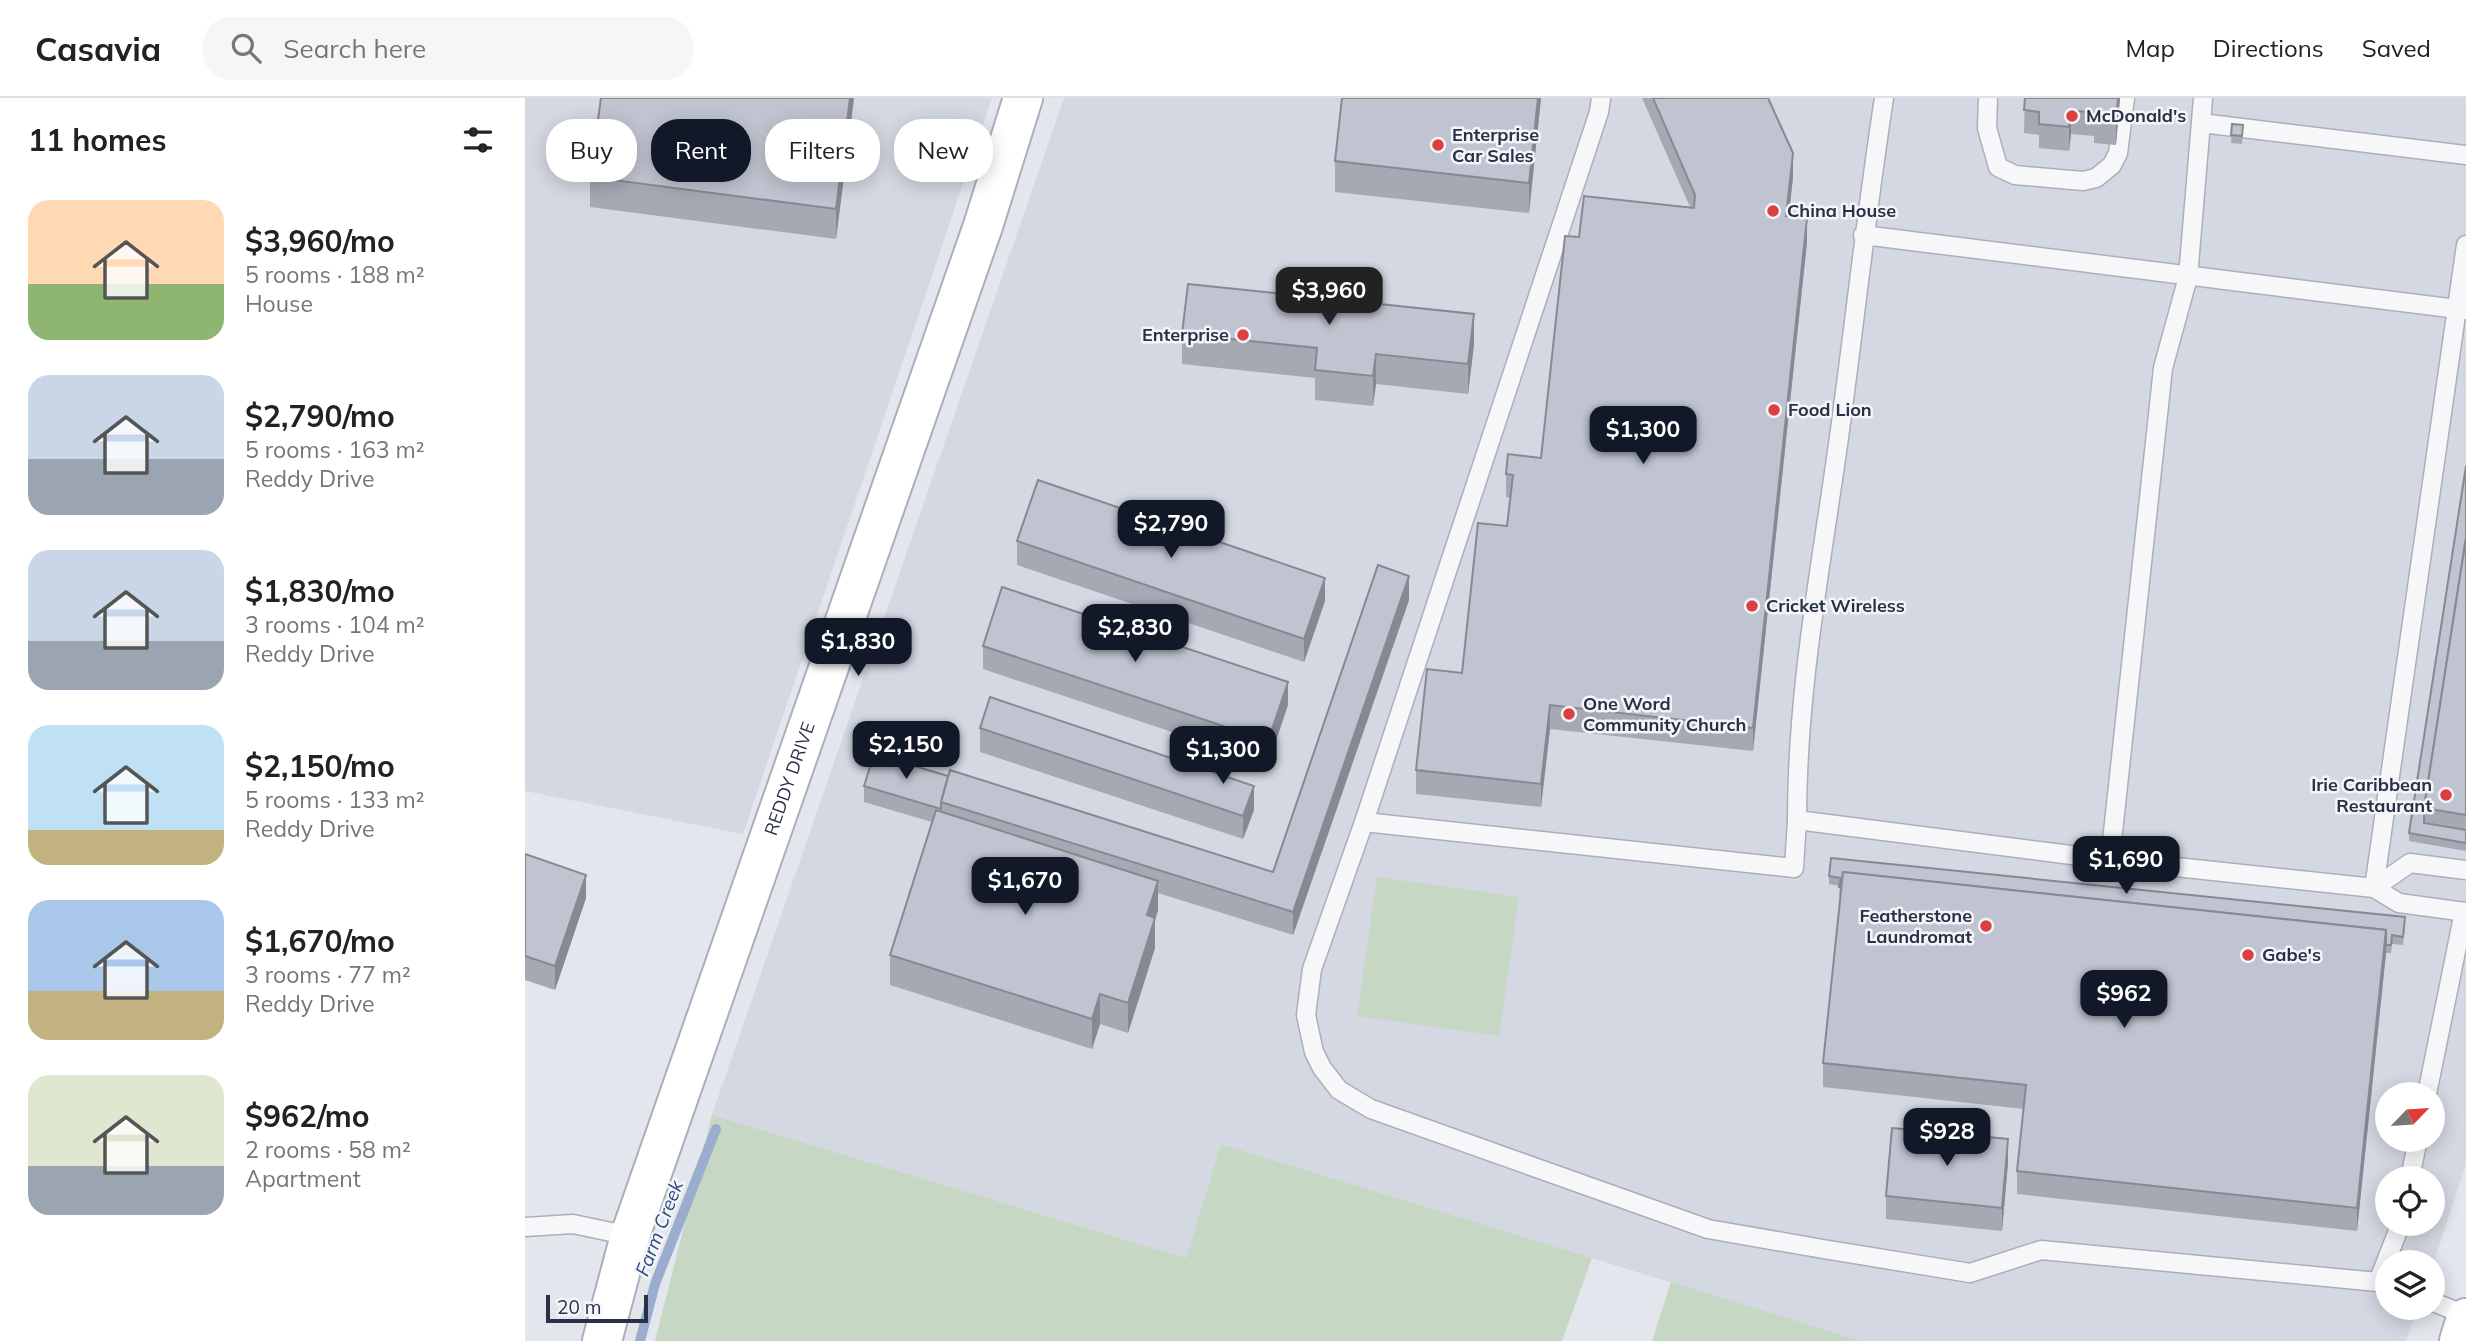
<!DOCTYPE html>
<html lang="en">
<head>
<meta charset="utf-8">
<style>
	body { margin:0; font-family:Mulish,sans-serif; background:#f6f6f6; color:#222; height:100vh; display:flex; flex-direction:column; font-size:26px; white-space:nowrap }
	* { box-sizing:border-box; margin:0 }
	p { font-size:23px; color:#767676 }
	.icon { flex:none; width:38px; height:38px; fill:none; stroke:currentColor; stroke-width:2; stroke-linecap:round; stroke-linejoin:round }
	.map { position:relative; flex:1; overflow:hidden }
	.sheet { display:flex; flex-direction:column; background:#fff; width:525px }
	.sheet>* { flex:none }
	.banner { position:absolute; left:21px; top:21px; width:665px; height:63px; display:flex; gap:14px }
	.needle { width:46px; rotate:65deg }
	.controls { position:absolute; left:1850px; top:984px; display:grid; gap:14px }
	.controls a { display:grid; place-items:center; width:70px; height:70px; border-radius:50%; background:#fff; box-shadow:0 4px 18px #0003; font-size:35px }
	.scale { position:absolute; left:21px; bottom:18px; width:102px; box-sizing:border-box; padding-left:7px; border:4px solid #293047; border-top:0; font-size:19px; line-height:24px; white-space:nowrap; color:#293047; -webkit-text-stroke:5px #f3f5f9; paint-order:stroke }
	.price { position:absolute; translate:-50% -60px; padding:0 16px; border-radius:14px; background:#111827; color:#fff; font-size:23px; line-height:46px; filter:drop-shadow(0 2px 4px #0008) }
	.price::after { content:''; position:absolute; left:50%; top:42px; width:21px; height:16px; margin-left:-10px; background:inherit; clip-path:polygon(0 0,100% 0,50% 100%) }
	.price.current { background:#222; color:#fff }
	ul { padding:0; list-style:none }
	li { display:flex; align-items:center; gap:21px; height:175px; padding:0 28px }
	li span { display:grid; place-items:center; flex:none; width:196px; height:140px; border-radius:21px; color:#555 }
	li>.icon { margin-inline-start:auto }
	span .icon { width:84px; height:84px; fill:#fffc; stroke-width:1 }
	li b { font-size:30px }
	h2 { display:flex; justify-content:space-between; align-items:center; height:84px; padding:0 28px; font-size:30px }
	.pill { padding:0 24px; border-radius:28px; background:#fff; box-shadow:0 4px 18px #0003; font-size:24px; line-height:63px }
	.pill.current { background:#111827; color:#fff }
	header { display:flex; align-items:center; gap:42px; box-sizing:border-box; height:98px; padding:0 35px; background:#fff; border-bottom:2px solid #e0e0e0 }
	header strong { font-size:33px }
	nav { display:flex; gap:38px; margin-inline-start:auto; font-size:24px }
	.search { width:490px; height:63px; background:#f6f6f6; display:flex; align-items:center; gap:18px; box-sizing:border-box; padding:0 24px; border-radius:28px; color:#767676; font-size:26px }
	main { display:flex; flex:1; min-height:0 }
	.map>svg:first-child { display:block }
	.built { fill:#d4d8e2; fill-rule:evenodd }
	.green { fill:#c6d7c4 }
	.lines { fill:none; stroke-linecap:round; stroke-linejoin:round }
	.stream { stroke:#9badcf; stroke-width:10 }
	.lane-casing { stroke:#abafba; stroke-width:21 }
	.secondary-casing { stroke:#abafba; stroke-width:42 }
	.lane { stroke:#f7f7fa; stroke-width:18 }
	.secondary { stroke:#fff; stroke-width:38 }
	.wall { fill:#a5a9b3 }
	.shaded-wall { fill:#868992 }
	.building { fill:#c0c4d0; stroke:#868992; stroke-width:2 }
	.poi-dot { fill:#db3f40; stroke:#f3f5f9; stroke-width:2.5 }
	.labels { text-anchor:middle; stroke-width:5; stroke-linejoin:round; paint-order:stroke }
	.poi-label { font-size:18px; font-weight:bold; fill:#293047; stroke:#f3f5f9; text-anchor:start }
	.street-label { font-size:18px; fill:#293047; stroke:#f3f5f9 }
	.water-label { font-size:19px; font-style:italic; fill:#2f477f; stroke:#f3f5f9 }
</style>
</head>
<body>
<header>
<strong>Casavia</strong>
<div class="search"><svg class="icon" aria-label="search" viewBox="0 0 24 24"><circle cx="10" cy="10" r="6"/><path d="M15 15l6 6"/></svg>Search here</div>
<nav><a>Map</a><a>Directions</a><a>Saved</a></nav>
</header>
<main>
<section class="sheet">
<h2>11 homes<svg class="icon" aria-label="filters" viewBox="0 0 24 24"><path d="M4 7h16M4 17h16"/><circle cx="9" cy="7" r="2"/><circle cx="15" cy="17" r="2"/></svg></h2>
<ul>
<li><span style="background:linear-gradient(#ffd9b3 60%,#8fb573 0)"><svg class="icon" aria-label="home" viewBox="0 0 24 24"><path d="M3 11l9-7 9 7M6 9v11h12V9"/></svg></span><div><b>$3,960/mo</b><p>5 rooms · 188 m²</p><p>House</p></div></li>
<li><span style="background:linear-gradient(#c9d6e8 60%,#9aa5b1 0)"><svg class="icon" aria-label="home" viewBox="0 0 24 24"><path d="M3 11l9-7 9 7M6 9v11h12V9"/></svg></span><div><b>$2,790/mo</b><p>5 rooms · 163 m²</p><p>Reddy Drive</p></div></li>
<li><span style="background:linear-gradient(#c9d6e8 65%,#9aa5b1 0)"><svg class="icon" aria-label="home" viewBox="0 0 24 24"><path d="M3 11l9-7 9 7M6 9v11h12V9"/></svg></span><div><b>$1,830/mo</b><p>3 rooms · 104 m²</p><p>Reddy Drive</p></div></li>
<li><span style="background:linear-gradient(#bfe0f5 75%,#c2b280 0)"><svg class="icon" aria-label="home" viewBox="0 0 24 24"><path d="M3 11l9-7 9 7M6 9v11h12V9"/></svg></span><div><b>$2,150/mo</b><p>5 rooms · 133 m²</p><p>Reddy Drive</p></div></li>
<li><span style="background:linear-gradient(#a9c7e8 65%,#c2b280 0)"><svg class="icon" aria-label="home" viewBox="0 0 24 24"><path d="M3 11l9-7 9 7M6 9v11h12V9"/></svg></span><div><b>$1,670/mo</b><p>3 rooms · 77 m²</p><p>Reddy Drive</p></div></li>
<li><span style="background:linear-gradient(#dfe7d0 65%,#9aa5b1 0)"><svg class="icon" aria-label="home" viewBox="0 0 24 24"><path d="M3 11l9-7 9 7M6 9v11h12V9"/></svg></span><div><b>$962/mo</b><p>2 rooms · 58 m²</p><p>Apartment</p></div></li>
</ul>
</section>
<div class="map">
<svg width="1941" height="1243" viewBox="0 0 1941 1243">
	<rect width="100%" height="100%" fill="#e3e6ec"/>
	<g class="built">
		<path d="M0 0H467L218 736 0 693Z"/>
		<path d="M539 0H1941V1067L1908 1166 1862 1164V1209H1893L1881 1243H1336L696 1046 661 1160 187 1017ZM1862 996H1908V1041H1862ZM1862 1080H1908V1125H1862Z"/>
	</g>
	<g class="green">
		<path d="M852 779 994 799 974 938 832 918Z"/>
		<path d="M187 1017 661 1160 696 1046 1067 1160 1037 1243H130Z"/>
		<path d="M1146 1184 1336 1243H1127Z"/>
	</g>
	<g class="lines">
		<path class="stream" d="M115 1243 130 1186 191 1031"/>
		<g class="lane-casing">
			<g id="lane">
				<path d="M1076 0 1074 14 839 724 787 871 781 917 789 954 797 970 814 992 846 1011 1183 1131 1298 1151 1445 1175 1516 1152 1853 1184"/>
				<path d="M1359 0C1342 110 1330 221 1315 332 1297 465 1272 587 1272 722L1585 762 1849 790 1874 805 1941 814"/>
				<path d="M1463 0 1462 30 1473 69 1490 77 1558 83 1571 80 1587 67 1593 55 1600 0"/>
				<path d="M1676 25 1941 57"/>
				<path d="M1338 137 1941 212"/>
				<path d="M839 724 1269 770 1272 722"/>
				<path d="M1585 762 1638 270 1663 179 1678 0"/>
				<path d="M1849 790 1941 147"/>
				<path d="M1849 790 1885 765 1941 772"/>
				<path d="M1902 996 1939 814"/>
				<path d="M1885 1080 1893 1041"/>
				<path d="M0 1129 48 1126 105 1138"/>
				<path d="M1862 1187 1853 1184 1876 1125"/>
				<path d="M1908 1204 1941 1217"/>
			</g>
		</g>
		<g class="secondary-casing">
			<g id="secondary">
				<path id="s1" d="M77 1243 105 1138 458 128 498 0"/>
				<path d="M1934 1243 1941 1220"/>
			</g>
		</g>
		<use href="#lane" class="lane"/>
		<use href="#secondary" class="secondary"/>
	</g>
	<g class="wall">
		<path d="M329 0 311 141 65 109V79Z"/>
		<path d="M1016 0 1004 115 810 94V63Z"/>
		<path d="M1117 0H1243L1268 79 1264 118 1282 144 1228 653 1025 631 1016 709 891 696V672L937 575 982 428 985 400 981 399V376L1016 360 1054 139 1165 109Z"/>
		<path d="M1500 0H1595L1591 47 1569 45V38L1546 36 1544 53 1514 50V37L1499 35Z"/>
		<path d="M1707 26 1718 35 1717 46 1706 45Z"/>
		<path d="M657 236 949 246 943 296 851 286 848 308 790 302V280L657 266Z"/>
		<path d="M1941 368V753L1884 743V735Z"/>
		<path d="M492 443 800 503 779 564 492 467Z"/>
		<path d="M884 502 768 837 633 795V813L630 821V850L603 935 575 926 567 951 365 887V857L407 724 339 704V688L423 678 748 774Z"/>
		<path d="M458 548 763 607 743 666 458 571Z"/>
		<path d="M455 630 729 712 718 741 455 654Z"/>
		<path d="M0 756 61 800 30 892 0 882Z"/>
		<path d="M1304 778 1880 828 1878 847 1867 846 1866 855H1861L1832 1133 1492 1096V1073L1499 1011 1298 989V965L1316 798 1314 797 1315 788 1304 786Z"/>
		<path d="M1483 1065 1477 1133 1361 1121V1098Z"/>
	</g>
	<g class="shaded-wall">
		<path d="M325 0H329L311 141V111Z"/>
		<path d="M1013 0H1016L1004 115V85Z"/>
		<path d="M1593 0H1595L1591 47V24Z"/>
		<path d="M1546 12V36L1544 53V29Z"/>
		<path d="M1268 55V79L1261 142V118Z"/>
		<path d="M1282 120V144L1228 653V630Z"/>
		<path d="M949 216V246L943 296V266Z"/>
		<path d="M851 256V286L848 308V278Z"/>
		<path d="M884 478V502L768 837V814Z"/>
		<path d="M800 480V503L779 564V541Z"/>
		<path d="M763 584V607L743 666V643Z"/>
		<path d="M1025 607V631L1016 709V686Z"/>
		<path d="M729 688V712L718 741V718Z"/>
		<path d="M61 777V800L30 892V868Z"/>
		<path d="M633 783V813L630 821V850L603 935V905L622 817Z"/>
		<path d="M1861 832V855L1832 1133V1110Z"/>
		<path d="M575 896V926L567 951V921Z"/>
		<path d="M1483 1041V1065L1477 1133V1110Z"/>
	</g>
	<g class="building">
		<path d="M76 0H325L311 111 65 79Z"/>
		<path d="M817 0H1013L1004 85 810 63Z"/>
		<path d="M1128 0H1243L1268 55 1261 118 1282 120 1228 630 1025 607 1016 686 891 672 902 571 937 575 953 425 982 428 988 377 981 376 983 356 1016 360 1040 138 1054 139 1059 98 1169 110 1170 97Z"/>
		<path d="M1500 0H1593L1591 24 1569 22 1570 15 1546 12 1544 29 1514 26V14L1499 12Z"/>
		<path d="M1707 26 1718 27 1717 38 1706 37Z"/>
		<path d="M663 186 949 216 943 266 851 256 848 278 790 272 792 250 657 236Z"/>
		<path d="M1941 368V440L1899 710V725L1941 732V745L1884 735Z"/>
		<path d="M513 382 800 480 779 541 492 443Z"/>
		<path d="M1941 440V717L1899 710Z"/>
		<path d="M853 467 884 478 768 814 416 704 425 672 748 774Z"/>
		<path d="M477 489 763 584 743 643 458 548Z"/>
		<path d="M465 599 729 688 718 718 455 630Z"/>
		<path d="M349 656 423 678 416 704V711L339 688Z"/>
		<path d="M411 712 633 783 622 817 630 820 603 905 575 896 567 921 365 857Z"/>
		<path d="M0 756 61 777 30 868 0 858Z"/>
		<path d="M1306 760 1880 819 1878 839 1867 837 1866 847H1861V832L1318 774 1316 789H1314L1316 780 1304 778Z"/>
		<path d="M1318 774 1861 832 1832 1110 1492 1073 1501 987 1298 965Z"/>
		<path d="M1367 1030 1483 1041 1477 1110 1361 1098Z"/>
	</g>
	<g class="poi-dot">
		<circle cx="1547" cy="18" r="7"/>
		<circle cx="913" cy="47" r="7"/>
		<circle cx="1248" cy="113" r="7"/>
		<circle cx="718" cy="237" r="7"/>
		<circle cx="1249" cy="312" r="7"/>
		<circle cx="1227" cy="508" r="7"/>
		<circle cx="1044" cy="616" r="7"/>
		<circle cx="1921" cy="697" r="7"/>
		<circle cx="1461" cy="828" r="7"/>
		<circle cx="1723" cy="857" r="7"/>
	</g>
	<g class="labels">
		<g class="poi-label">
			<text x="1561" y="24">McDonald's</text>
			<text x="927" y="43">Enterprise<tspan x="927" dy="21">Car Sales</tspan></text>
			<text x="1262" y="119">China House</text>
			<text x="704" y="243" text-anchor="end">Enterprise</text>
			<text x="1263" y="318">Food Lion</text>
			<text x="1241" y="514">Cricket Wireless</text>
			<text x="1058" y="612">One Word<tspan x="1058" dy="21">Community Church</tspan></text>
			<text x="1907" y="693" text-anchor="end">Irie Caribbean<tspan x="1907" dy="21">Restaurant</tspan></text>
			<text x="1447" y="824" text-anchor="end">Featherstone<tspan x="1447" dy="21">Laundromat</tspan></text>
			<text x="1737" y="863">Gabe's</text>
		</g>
		<g class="street-label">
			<text dy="6" stroke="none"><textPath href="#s1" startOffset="593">REDDY DRIVE</textPath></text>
		</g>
		<g class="water-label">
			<text transform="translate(134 1130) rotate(-69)" y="7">Farm Creek</text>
		</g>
	</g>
</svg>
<div class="controls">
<a><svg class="needle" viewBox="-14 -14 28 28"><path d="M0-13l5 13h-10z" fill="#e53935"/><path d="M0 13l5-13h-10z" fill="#767676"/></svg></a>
<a><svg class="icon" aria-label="locate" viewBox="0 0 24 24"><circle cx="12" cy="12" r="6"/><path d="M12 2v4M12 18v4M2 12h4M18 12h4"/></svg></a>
<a><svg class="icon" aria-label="layers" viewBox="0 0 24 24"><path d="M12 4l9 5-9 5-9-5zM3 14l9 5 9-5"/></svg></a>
</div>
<div class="scale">20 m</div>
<b class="price current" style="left:804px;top:229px">$3,960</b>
<b class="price" style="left:1118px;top:368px">$1,300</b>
<b class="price" style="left:646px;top:462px">$2,790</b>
<b class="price" style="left:610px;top:566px">$2,830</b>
<b class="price" style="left:333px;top:580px">$1,830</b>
<b class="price" style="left:381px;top:683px">$2,150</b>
<b class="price" style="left:698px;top:688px">$1,300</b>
<b class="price" style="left:1601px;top:798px">$1,690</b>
<b class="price" style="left:500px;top:819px">$1,670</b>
<b class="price" style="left:1599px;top:932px">$962</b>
<b class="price" style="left:1422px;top:1070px">$928</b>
<div class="banner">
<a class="pill">Buy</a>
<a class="pill current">Rent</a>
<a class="pill">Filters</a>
<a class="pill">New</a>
</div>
</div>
</main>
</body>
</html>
